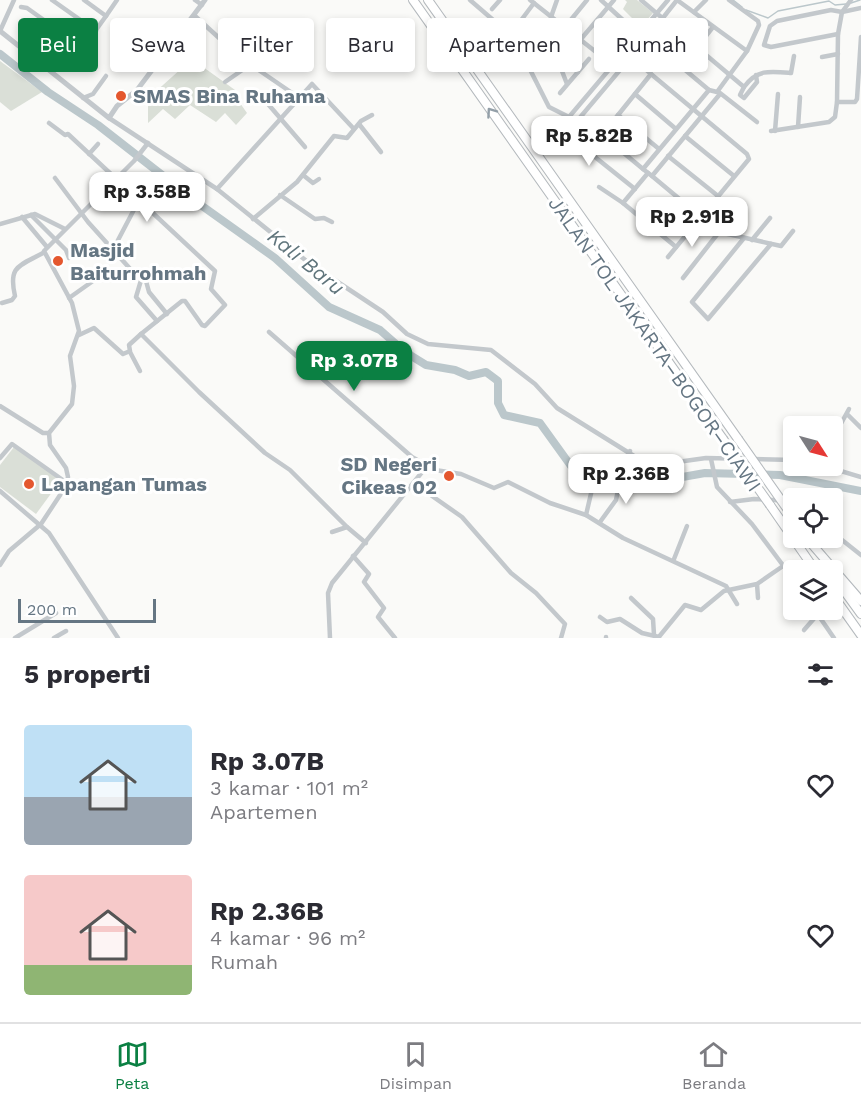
<!DOCTYPE html>
<html lang="id">
<head>
<meta charset="utf-8">
<style>
	body { margin:0; font-family:"Work Sans",sans-serif; background:#f2f2f3; color:#2b2b33; height:100vh; display:flex; flex-direction:column; font-size:22px; white-space:nowrap }
	* { box-sizing:border-box; margin:0 }
	p { font-size:20px; color:#7c7c81 }
	.icon { flex:none; width:33px; height:33px; fill:none; stroke:currentColor; stroke-width:2; stroke-linecap:round; stroke-linejoin:round }
	.map { position:relative; height:638px; overflow:hidden }
	.side { display:flex; flex-direction:column; background:#fff; flex:1 }
	.side>* { flex:none }
	.guide { position:absolute; left:18px; top:18px; width:825px; height:54px; display:flex; gap:12px }
	.needle { width:39px; rotate:126deg }
	.buttons { position:absolute; left:783px; top:416px; display:grid; gap:12px }
	.buttons a { display:grid; place-items:center; width:60px; height:60px; border-radius:6px; background:#fff; box-shadow:0 3px 9px #0003; font-size:30px }
	.scale { position:absolute; left:18px; bottom:15px; width:138px; box-sizing:border-box; padding-left:6px; border:3px solid #657683; border-top:0; font-size:16px; line-height:21px; white-space:nowrap; color:#657683; -webkit-text-stroke:4px #fff; paint-order:stroke }
	.price { position:absolute; translate:-50% -51px; padding:0 14px; border-radius:12px; background:#fff; color:#222; font-size:20px; line-height:39px; filter:drop-shadow(0 2px 3px #0008) }
	.price::after { content:''; position:absolute; left:50%; top:36px; width:18px; height:14px; margin-left:-9px; background:inherit; clip-path:polygon(0 0,100% 0,50% 100%) }
	.price.active { background:#0b8043; color:#fff }
	ul { padding:0; list-style:none }
	li { display:flex; align-items:center; gap:18px; height:150px; padding:0 24px }
	li span { display:grid; place-items:center; flex:none; width:168px; height:120px; border-radius:6px; color:#555 }
	li>.icon { margin-inline-start:auto }
	span .icon { width:72px; height:72px; fill:#fffc; stroke-width:1 }
	li b { font-size:26px }
	h2 { display:flex; justify-content:space-between; align-items:center; height:72px; padding:0 24px; font-size:26px }
	.tag { padding:0 21px; border-radius:6px; background:#fff; box-shadow:0 3px 9px #0003; font-size:21px; line-height:54px }
	.tag.active { background:#0b8043; color:#fff }
	.tabs { display:flex; justify-content:space-around; align-items:center; height:84px; border-top:2px solid #e1e1e2; background:#fff; font-size:16px; color:#7c7c81 }
	.tabs a { display:grid; justify-items:center; gap:3px }
	.tabs .active { color:#0b8043 }
	.map>svg:first-child { display:block }
	.green { fill:#dadfd7 }
	.lines { fill:none; stroke-linecap:round; stroke-linejoin:round }
	.stream { stroke:#bbc7cb; stroke-width:1.5 }
	.river { stroke:#bbc7cb; stroke-width:8 }
	.motorway-casing { stroke:#b4b9bd; stroke-width:10 }
	.minor { stroke:#c3c8cc; stroke-width:4.5 }
	.tertiary { stroke:#c3c8cc; stroke-width:5 }
	.motorway { stroke:#fff; stroke-width:8 }
	.motorway-bridge-casing { stroke:#b4b9bd; stroke-width:10; stroke-linecap:butt }
	.motorway-bridge { stroke:#fff; stroke-width:8 }
	.oneway { stroke:#939fa8 }
	.poi-dot { fill:#e4572e; stroke:#fff; stroke-width:2 }
	.labels { text-anchor:middle; stroke-width:6; stroke-linejoin:round; paint-order:stroke }
	.poi-label { font-size:20px; font-weight:bold; fill:#657683; stroke:#fff; text-anchor:start }
	.street-label { font-size:20px; fill:#657683; stroke:#fff }
	.water-label { font-size:21px; font-style:italic; fill:#60757c; stroke:#fff }
</style>
</head>
<body>
<div class="map">
<svg width="861" height="638" viewBox="0 0 861 638">
	<rect width="100%" height="100%" fill="#fafaf8"/>
	<g class="green">
		<path d="M625 0H637L653 13 615 56 605 51 632 18 623 9 627 2Z"/>
		<path d="M192 59 235 90V96L247 113 236 125 225 113 216 122 190 105 175 119 163 109 148 123V101L153 94Z"/>
		<path d="M0 61 42 92 11 111 0 102Z"/>
		<path d="M14 447 61 480 36 514 0 487V465Z"/>
	</g>
	<g class="lines">
		<g class="stream">
			<path d="M733 0 742 7"/>
			<path d="M851 3 860 0"/>
			<path d="M746 10 768 18 778 11 829 1 835 5 846 4"/>
		</g>
		<path class="river" d="M0 54 48 92 98 125 198 203 275 258 329 307 380 330 405 352 426 365 455 370 469 376 486 372 498 381V403L504 415 540 423 571 466 616 468 660 481 705 473 780 475 861 491"/>
		<g class="motorway-casing">
			<g id="motorway">
				<path d="M413 0 723 439"/>
				<path d="M428 0 738 439"/>
				<path d="M770 505 815 570"/>
				<path d="M788 510 794 518"/>
				<path d="M810 542 861 601"/>
				<path d="M832 574 861 614"/>
				<path d="M832 594 861 635"/>
			</g>
		</g>
		<g class="minor">
			<path d="M52 0 96 31"/>
			<path d="M195 0 202 5"/>
			<path d="M470 0 514 38 549 107 569 117 668 0"/>
			<path d="M530 0 615 67"/>
			<path d="M641 0 744 87C757 69 770 71 791 73L794 56"/>
			<path d="M677 0 647 38 709 90 717 92 747 51 759 25 758 21 729 0"/>
			<path d="M677 0 747 51"/>
			<path d="M851 0 842 12 838 34 837 102H855L857 99 861 37"/>
			<path d="M21 7 27 8 83 48 106 16 84 0"/>
			<path d="M492 9 500 0"/>
			<path d="M694 12 706 0"/>
			<path d="M106 16 117 0"/>
			<path d="M195 16 241 58 298 97"/>
			<path d="M551 17 557 0"/>
			<path d="M519 23 578 72"/>
			<path d="M565 27 587 0"/>
			<path d="M506 30 519 23 534 3"/>
			<path d="M0 31 14 0"/>
			<path d="M838 34 771 47 764 45 770 26 777 21 831 10 842 12 861 8"/>
			<path d="M581 39 614 0"/>
			<path d="M555 53 567 84"/>
			<path d="M599 54 624 21 601 0"/>
			<path d="M822 57 838 54"/>
			<path d="M642 66 651 74"/>
			<path d="M682 66 713 27"/>
			<path d="M225 82 251 64"/>
			<path d="M744 87 740 95 744 98 757 82 756 75"/>
			<path d="M709 90 643 169 652 176 720 94"/>
			<path d="M560 93 589 59"/>
			<path d="M720 93 757 122"/>
			<path d="M635 94 676 129"/>
			<path d="M83 98 93 94 106 76"/>
			<path d="M268 104 305 147"/>
			<path d="M618 115 659 149"/>
			<path d="M109 118 217 189 309 263 383 312 407 334 428 344 491 350 535 384 557 408 634 456 663 464 706 458 794 460"/>
			<path d="M49 123 65 135 68 134 215 271 211 289 225 305 205 326 202 325 185 301H182L141 334 199 392 265 453 290 470 347 527"/>
			<path d="M359 124 381 152"/>
			<path d="M572 127 647 38"/>
			<path d="M798 127 800 97"/>
			<path d="M771 131 829 122 835 117 837 102"/>
			<path d="M775 131 778 94"/>
			<path d="M602 135 590 153 635 189"/>
			<path d="M685 136 734 176"/>
			<path d="M89 154 98 144"/>
			<path d="M668 156 718 196"/>
			<path d="M643 169 602 135 651 74 747 154 749 159 668 257"/>
			<path d="M303 175 313 183 319 179"/>
			<path d="M652 176 719 232 781 246 793 231"/>
			<path d="M55 178 88 222 133 272 146 281 149 292 167 314"/>
			<path d="M599 187 623 203 676 247"/>
			<path d="M217 189 312 84 354 129"/>
			<path d="M280 195 315 219 324 218 332 222"/>
			<path d="M623 203 648 173"/>
			<path d="M31 215 66 250 69 258"/>
			<path d="M22 217 47 247"/>
			<path d="M253 219 297 182 334 136 347 138 361 121 372 115"/>
			<path d="M0 224 35 214 65 229"/>
			<path d="M723 233 744 207"/>
			<path d="M744 238 692 302 708 319 771 244"/>
			<path d="M752 240 770 218"/>
			<path d="M111 248 117 242 138 202"/>
			<path d="M142 277 136 297 157 321"/>
			<path d="M683 278 719 232"/>
			<path d="M69 298 93 281"/>
			<path d="M2 303 12 300 15 296C8 266 19 266 43 253"/>
			<path d="M269 332 412 457 435 470 461 474 494 488 508 482 550 503 586 515 623 538 726 586 737 604"/>
			<path d="M79 335 94 328 123 354 130 351 129 345 141 334"/>
			<path d="M130 352 140 371"/>
			<path d="M0 406 43 433H49"/>
			<path d="M848 415 861 428"/>
			<path d="M832 440 849 409"/>
			<path d="M0 458 12 444 67 483"/>
			<path d="M711 459 717 487 752 524 794 580"/>
			<path d="M821 465 861 477"/>
			<path d="M415 484 462 517 511 573 536 593 565 624 561 638"/>
			<path d="M0 491 49 533 118 638"/>
			<path d="M730 502 754 499 794 501"/>
			<path d="M586 515 593 485"/>
			<path d="M600 522 616 500 623 465 630 451"/>
			<path d="M332 532 347 527 366 543"/>
			<path d="M832 532 861 555"/>
			<path d="M353 556 369 574 364 582 384 608 378 617 395 638"/>
			<path d="M674 559 687 526"/>
			<path d="M0 565 9 551 41 524 66 486 68 477 66 468 50 445 49 433 72 404 74 386 70 356 79 331 72 303 44 251 134 161 148 143"/>
			<path d="M757 584 758 598"/>
			<path d="M631 598 653 619 654 635"/>
			<path d="M814 609 834 638"/>
			<path d="M600 617 607 622 620 619 642 633 659 637"/>
			<path d="M804 630 818 614"/>
			<path d="M606 637V638"/>
			<path d="M15 638 56 613"/>
			<path d="M54 638 66 631"/>
			<path d="M330 638 328 593 332 583 427 466"/>
			<path d="M658 638 685 605 701 610 724 591 757 584 783 566"/>
		</g>
		<path class="tertiary" d="M0 31 109 118 117 106 137 90 205 0"/>
		<use href="#motorway" class="motorway"/>
		<g class="motorway-bridge-casing">
			<g id="motorway-bridge">
				<path d="M723 439 770 505"/>
				<path d="M738 439 788 510"/>
			</g>
		</g>
		<use href="#motorway-bridge" class="motorway-bridge"/>
	</g>
	<defs><path id="oneway-chevron" d="M-2-3.5L2.5 0L-2 3.5" fill="none" stroke-width="1.6" stroke-linecap="round" stroke-linejoin="round" transform="scale(1.5)"/></defs>
	<use class="oneway" href="#oneway-chevron" transform="translate(491 112) rotate(-125)"/>
	<g class="poi-dot">
		<circle cx="121" cy="96" r="6"/>
		<circle cx="58" cy="261" r="6"/>
		<circle cx="449" cy="476" r="6"/>
		<circle cx="29" cy="484" r="6"/>
	</g>
	<g class="labels">
		<g class="poi-label">
			<text x="133" y="103">SMAS Bina Ruhama</text>
			<text x="70" y="257">Masjid<tspan x="70" dy="23">Baiturrohmah</tspan></text>
			<text x="437" y="471" text-anchor="end">SD Negeri<tspan x="437" dy="23">Cikeas 02</tspan></text>
			<text x="41" y="491">Lapangan Tumas</text>
		</g>
		<g class="street-label">
			<text transform="translate(655 344) rotate(55)" y="7">JALAN TOL JAKARTA–BOGOR–CIAWI</text>
		</g>
		<g class="water-label">
			<text transform="translate(306 262) rotate(39)" y="7">Kali Baru</text>
		</g>
	</g>
</svg>
<div class="buttons">
<a><svg class="needle" viewBox="-14 -14 28 28"><path d="M0-13l5 13h-10z" fill="#e53935"/><path d="M0 13l5-13h-10z" fill="#7c7c81"/></svg></a>
<a><svg class="icon" aria-label="locate" viewBox="0 0 24 24"><circle cx="12" cy="12" r="6"/><path d="M12 2v4M12 18v4M2 12h4M18 12h4"/></svg></a>
<a><svg class="icon" aria-label="layers" viewBox="0 0 24 24"><path d="M12 4l9 5-9 5-9-5zM3 14l9 5 9-5"/></svg></a>
</div>
<div class="scale">200 m</div>
<b class="price" style="left:589px;top:167px">Rp 5.82B</b>
<b class="price" style="left:147px;top:223px">Rp 3.58B</b>
<b class="price" style="left:692px;top:248px">Rp 2.91B</b>
<b class="price active" style="left:354px;top:392px">Rp 3.07B</b>
<b class="price" style="left:626px;top:505px">Rp 2.36B</b>
<div class="guide">
<a class="tag active">Beli</a>
<a class="tag">Sewa</a>
<a class="tag">Filter</a>
<a class="tag">Baru</a>
<a class="tag">Apartemen</a>
<a class="tag">Rumah</a>
</div>
</div>
<section class="side">
<h2>5 properti<svg class="icon" aria-label="filters" viewBox="0 0 24 24"><path d="M4 7h16M4 17h16"/><circle cx="9" cy="7" r="2"/><circle cx="15" cy="17" r="2"/></svg></h2>
<ul>
<li><span style="background:linear-gradient(#bfe0f5 60%,#9aa5b1 0)"><svg class="icon" aria-label="home" viewBox="0 0 24 24"><path d="M3 11l9-7 9 7M6 9v11h12V9"/></svg></span><div><b>Rp 3.07B</b><p>3 kamar · 101 m²</p><p>Apartemen</p></div><svg class="icon" aria-label="heart" viewBox="0 0 24 24"><path d="M12 20l-8-8c-3-5 5-10 8-4 3-6 11-1 8 4z"/></svg></li>
<li><span style="background:linear-gradient(#f6c9c9 75%,#8fb573 0)"><svg class="icon" aria-label="home" viewBox="0 0 24 24"><path d="M3 11l9-7 9 7M6 9v11h12V9"/></svg></span><div><b>Rp 2.36B</b><p>4 kamar · 96 m²</p><p>Rumah</p></div><svg class="icon" aria-label="heart" viewBox="0 0 24 24"><path d="M12 20l-8-8c-3-5 5-10 8-4 3-6 11-1 8 4z"/></svg></li>
</ul>
</section>
<nav class="tabs">
<a class="active"><svg class="icon" aria-label="map" viewBox="0 0 24 24"><path d="M3 6l6-2 6 2 6-2v14l-6 2-6-2-6 2zM9 4v14M15 6v14"/></svg>Peta</a>
<a><svg class="icon" aria-label="saved" viewBox="0 0 24 24"><path d="M7 4h10v16l-5-4-5 4z"/></svg>Disimpan</a>
<a><svg class="icon" aria-label="home" viewBox="0 0 24 24"><path d="M3 11l9-7 9 7M6 9v11h12V9"/></svg>Beranda</a>
</nav>
</body>
</html>
